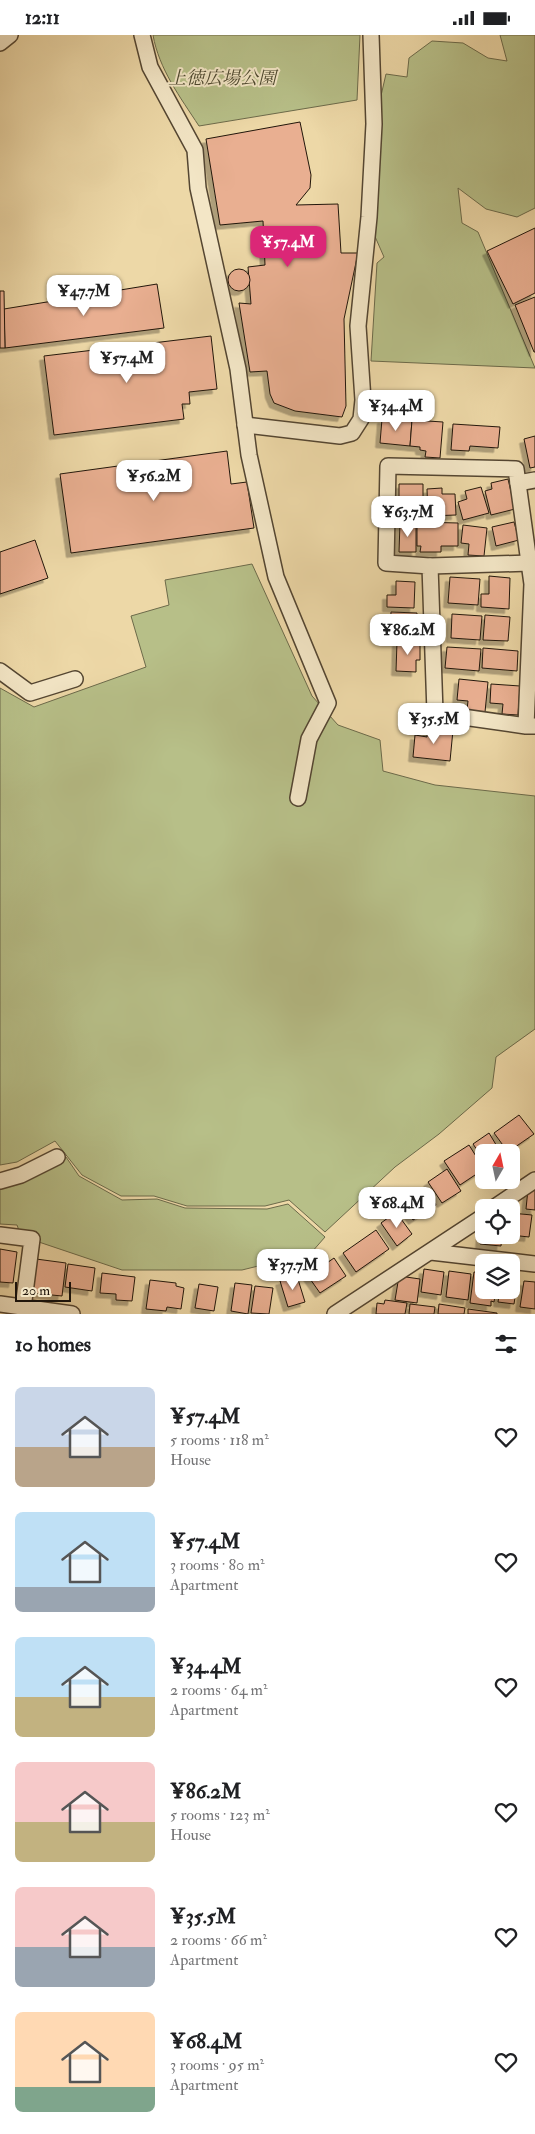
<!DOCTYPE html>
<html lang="en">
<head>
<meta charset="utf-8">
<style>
	body { margin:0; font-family:"IM FELL Double Pica","Noto Serif JP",serif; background:#f2f2f2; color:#202124; height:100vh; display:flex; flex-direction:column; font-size:19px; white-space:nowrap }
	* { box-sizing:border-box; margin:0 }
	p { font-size:16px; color:#757577 }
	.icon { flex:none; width:28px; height:28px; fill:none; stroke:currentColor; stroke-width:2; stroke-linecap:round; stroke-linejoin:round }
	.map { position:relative; height:1279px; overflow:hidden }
	.details { display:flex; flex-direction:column; background:#fff; flex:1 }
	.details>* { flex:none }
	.needle { width:32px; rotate:9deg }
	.tools { position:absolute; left:475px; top:1109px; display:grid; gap:10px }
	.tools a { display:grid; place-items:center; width:45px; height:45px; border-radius:8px; background:#fff; box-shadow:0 5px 20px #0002; font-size:25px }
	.scale { position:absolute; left:15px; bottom:12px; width:56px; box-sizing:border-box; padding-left:5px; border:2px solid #21160b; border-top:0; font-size:14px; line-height:18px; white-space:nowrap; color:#21160b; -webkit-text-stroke:4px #f3e6c6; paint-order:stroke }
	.price { position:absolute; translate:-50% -42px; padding:0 11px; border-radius:10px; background:#fff; color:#222; font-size:16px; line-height:32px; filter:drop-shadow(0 1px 2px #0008) }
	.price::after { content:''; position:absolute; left:50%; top:30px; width:15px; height:11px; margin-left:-8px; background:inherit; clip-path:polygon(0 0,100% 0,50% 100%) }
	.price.selected { background:#db2777; color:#fff }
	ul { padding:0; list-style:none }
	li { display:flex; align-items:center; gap:15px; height:125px; padding:0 15px }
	li span { display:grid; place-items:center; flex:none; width:140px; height:100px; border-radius:8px; color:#555 }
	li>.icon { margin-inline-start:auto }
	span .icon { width:60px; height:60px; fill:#fffc; stroke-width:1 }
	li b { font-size:21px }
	h2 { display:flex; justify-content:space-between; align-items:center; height:60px; padding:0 15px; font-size:21px }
	.status { display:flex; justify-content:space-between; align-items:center; height:35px; padding:0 25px; background:#fff; direction:ltr }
	.status svg { height:14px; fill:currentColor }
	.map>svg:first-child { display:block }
	.green { fill:#b7bf88; stroke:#6c6a4a }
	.building { fill:#e9af91; stroke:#21160b; filter:url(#shadow) }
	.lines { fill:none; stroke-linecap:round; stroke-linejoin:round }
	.minor-casing { stroke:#544632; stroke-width:18 }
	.minor { stroke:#f3e6c6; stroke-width:15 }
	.labels { text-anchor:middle; stroke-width:4; stroke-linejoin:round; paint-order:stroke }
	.park-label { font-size:18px; font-style:italic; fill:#4e4930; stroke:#f3e6c6 }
</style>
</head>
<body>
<div class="status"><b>12:11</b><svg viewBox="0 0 49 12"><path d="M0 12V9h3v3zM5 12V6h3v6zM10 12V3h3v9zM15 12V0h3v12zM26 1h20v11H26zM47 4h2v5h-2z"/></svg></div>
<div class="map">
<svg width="535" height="1279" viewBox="0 0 535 1279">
	<defs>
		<filter id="shadow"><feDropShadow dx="-4.5" dy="4.5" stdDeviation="0" flood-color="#0004"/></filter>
	</defs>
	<rect width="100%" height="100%" fill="#edd8a7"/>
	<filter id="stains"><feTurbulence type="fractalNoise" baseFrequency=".004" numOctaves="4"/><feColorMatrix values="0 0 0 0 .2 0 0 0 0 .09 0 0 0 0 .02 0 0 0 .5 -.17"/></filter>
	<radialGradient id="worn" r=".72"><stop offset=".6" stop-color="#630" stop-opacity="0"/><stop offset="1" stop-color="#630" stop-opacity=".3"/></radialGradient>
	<g class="green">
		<path d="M153 0H360L357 65 199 91C180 62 159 34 153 0Z"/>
		<path d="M500 0H535V173L517 182 486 174 458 153 462 188 478 197 535 333 371 326 377 228 384 222 373 197 380 65 386 39 407 42 409 23 432 6 463 8 488 23 507 26Z"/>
		<path d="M252 529 312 661 338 690 380 705 383 736 435 750 535 761V994L496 1022 492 1053 439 1099 395 1132 325 1197 289 1165 265 1171H187L154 1161H121L82 1140 55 1106 17 1127 0 1130V653L34 672 146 632 131 581 169 570 165 545Z"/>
		<path d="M66 1122 79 1141 122 1165 157 1164 185 1173 267 1174 288 1169 325 1202 311 1218 242 1235H122L21 1201 17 1190 0 1189V1146L23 1144Z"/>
	</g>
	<g class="building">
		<path d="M300 87 311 140 310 153 296 170 338 169 341 218H358L344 284 346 371 342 382 295 376 274 368 270 359 267 336 250 337 239 268 251 269 248 232 265 230 263 186 220 190 206 104Z"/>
		<path d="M535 193V258L513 269 487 216Z"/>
		<circle cx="239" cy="245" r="11"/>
		<path d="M157 249 164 293 5 313 4 274Z"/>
		<path d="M0 256H4L5 313H0Z"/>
		<path d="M535 262V317H534L515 270Z"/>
		<path d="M211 301 217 354 189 357 190 369H182L184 384 54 400 44 321Z"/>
		<path d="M382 384 412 385 410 411 380 408Z"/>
		<path d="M412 385 443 387 440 423 425 422 426 416 420 415V412L410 411Z"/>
		<path d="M453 389 500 392 498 413 470 411 469 416 451 415Z"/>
		<path d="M535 401V432L530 433 524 404Z"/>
		<path d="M227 416 231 449 247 447 254 493 71 518 60 439Z"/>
		<path d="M508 444 515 474 491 480 485 456 492 454 491 448Z"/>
		<path d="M399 449H423V480L399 479Z"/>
		<path d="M481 452 489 478 463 485 458 467 467 464 465 456Z"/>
		<path d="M442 453V459H455L456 480 428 481 427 454Z"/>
		<path d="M417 487 458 488V511H441V517H420L421 511H417Z"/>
		<path d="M514 487 519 505 496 511 492 492Z"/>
		<path d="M400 488H416V517H399Z"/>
		<path d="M463 490 487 493 484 521 468 520 469 509 461 508Z"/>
		<path d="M35 505 48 543 0 559V517Z"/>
		<path d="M489 541 510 543 509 574 481 572V559H489Z"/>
		<path d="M450 542 480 544 478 570 448 568Z"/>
		<path d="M396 546 415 547 414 573 387 572V560H396Z"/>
		<path d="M391 577 417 578 415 603 390 602Z"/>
		<path d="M452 579 482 581 480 605 451 603Z"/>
		<path d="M485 580 510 582 508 606 483 605Z"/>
		<path d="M397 607 420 608V625H416V637L396 636Z"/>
		<path d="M447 612 481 614 479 636 445 633Z"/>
		<path d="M483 613 518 616 517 636 482 633Z"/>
		<path d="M459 644 488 647 485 677 467 675 468 666 457 665Z"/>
		<path d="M491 649 520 651 518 680 502 679 503 669 490 668Z"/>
		<path d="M428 692 453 695 450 726 413 722 415 700 427 702Z"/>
		<path d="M519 1080 534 1099 508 1117 494 1098Z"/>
		<path d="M489 1098 501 1118H484V1125L473 1109Z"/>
		<path d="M469 1110 484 1134 460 1150 444 1126Z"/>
		<path d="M447 1134 461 1156 442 1168 428 1147Z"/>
		<path d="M425 1153 436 1170 413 1185 402 1169Z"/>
		<path d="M528 1154 535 1155V1175L526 1174Z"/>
		<path d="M396 1177 412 1199 397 1211 381 1188Z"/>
		<path d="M511 1178 532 1180 529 1202 511 1200Z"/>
		<path d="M482 1185 484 1200H502L501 1211 480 1209Z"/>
		<path d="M376 1195 389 1214 356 1237 343 1218Z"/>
		<path d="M0 1214 17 1217 13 1248 0 1247Z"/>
		<path d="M334 1223 346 1241 320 1258 308 1241Z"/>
		<path d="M36 1224 66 1228 62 1261 32 1258Z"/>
		<path d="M68 1229 95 1233 92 1256 65 1252Z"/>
		<path d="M424 1234 444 1237 441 1260 421 1257Z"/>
		<path d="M449 1236 471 1239 468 1265 446 1262Z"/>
		<path d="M474 1237 484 1238V1255H496L494 1267 491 1266V1271L470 1268Z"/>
		<path d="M102 1238 135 1242 132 1266 116 1265V1259L100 1258Z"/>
		<path d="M297 1241 305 1267 288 1272 280 1246Z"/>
		<path d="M399 1241 420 1244 417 1268 395 1265Z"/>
		<path d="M511 1242 518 1243 514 1269 498 1267 500 1255H511Z"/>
		<path d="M150 1245 176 1248V1251L184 1253 181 1274 167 1272 166 1276 146 1274Z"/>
		<path d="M524 1246 535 1247V1274L520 1272Z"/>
		<path d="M235 1248 252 1250 248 1279 231 1276Z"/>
		<path d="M199 1249 218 1252 214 1276 195 1273Z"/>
		<path d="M255 1251 273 1253 269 1279 251 1278Z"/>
		<path d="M385 1265 407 1268 405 1279H376L377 1268 384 1269Z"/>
		<path d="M410 1269 435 1272 434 1279H409Z"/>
		<path d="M439 1269 465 1273 464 1279H438Z"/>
		<path d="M468 1274 497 1278V1279H468Z"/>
	</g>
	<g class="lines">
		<g class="minor-casing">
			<g id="minor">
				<path d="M142 0 150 32 195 115 198 153 238 334 249 420 276 542 328 668 309 704 298 763"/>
				<path d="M0 8 10 0"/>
				<path d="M245 390 340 401 352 398 361 384 363 365 358 291 369 182 374 89 371 0"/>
				<path d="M518 448 535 445"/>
				<path d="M430 531 530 528"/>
				<path d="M0 636 30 658 75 644"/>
				<path d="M526 691 532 549 516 434 388 431 386 528 430 531 435 678 526 691H535"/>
				<path d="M0 1146 21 1140 57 1122"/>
				<path d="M495 1172 535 1145"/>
				<path d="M0 1200 32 1204 23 1273"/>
				<path d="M431 1217 535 1229"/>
				<path d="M0 1269 72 1279"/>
				<path d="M335 1279 484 1181"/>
			</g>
		</g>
		<use href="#minor" class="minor"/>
	</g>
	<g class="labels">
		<g class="park-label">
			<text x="222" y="49">上徳広場公園</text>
		</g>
	</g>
	<rect width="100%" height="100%" filter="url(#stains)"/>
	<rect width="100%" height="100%" fill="url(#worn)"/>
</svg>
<div class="tools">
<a><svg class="needle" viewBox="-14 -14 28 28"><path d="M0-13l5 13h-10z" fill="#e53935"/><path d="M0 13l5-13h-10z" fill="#757577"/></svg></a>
<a><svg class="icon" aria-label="locate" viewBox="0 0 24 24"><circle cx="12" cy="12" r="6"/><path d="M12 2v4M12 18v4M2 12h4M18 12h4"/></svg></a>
<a><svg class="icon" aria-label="layers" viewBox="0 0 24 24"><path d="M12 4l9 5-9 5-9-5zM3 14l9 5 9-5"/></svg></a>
</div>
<div class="scale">20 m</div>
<b class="price selected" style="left:288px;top:233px">¥57.4M</b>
<b class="price" style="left:84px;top:282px">¥47.7M</b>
<b class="price" style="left:127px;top:349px">¥57.4M</b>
<b class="price" style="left:396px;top:397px">¥34.4M</b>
<b class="price" style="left:154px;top:467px">¥56.2M</b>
<b class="price" style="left:408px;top:503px">¥63.7M</b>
<b class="price" style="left:408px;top:621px">¥86.2M</b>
<b class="price" style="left:434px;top:710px">¥35.5M</b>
<b class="price" style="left:397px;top:1194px">¥68.4M</b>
<b class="price" style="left:293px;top:1256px">¥37.7M</b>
</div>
<section class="details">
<h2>10 homes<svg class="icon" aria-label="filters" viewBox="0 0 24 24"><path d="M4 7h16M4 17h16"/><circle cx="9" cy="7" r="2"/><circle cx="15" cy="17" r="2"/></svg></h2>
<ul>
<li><span style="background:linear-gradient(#c9d6e8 60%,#b9a48a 0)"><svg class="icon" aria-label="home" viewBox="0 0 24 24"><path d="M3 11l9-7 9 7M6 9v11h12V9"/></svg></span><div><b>¥57.4M</b><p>5 rooms · 118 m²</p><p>House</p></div><svg class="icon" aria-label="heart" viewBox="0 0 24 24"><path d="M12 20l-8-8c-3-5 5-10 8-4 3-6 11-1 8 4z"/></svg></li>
<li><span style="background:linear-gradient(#bfe0f5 75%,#9aa5b1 0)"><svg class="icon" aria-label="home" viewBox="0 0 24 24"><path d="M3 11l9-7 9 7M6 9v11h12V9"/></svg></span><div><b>¥57.4M</b><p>3 rooms · 80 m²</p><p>Apartment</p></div><svg class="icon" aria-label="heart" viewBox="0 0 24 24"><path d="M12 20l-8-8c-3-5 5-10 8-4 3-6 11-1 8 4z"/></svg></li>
<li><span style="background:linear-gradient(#bfe0f5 60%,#c2b280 0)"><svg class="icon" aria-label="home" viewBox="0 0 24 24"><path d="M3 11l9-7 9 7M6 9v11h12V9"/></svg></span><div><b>¥34.4M</b><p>2 rooms · 64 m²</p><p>Apartment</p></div><svg class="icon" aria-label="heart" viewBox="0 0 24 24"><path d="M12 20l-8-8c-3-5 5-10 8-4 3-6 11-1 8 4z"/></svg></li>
<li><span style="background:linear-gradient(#f6c9c9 60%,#c2b280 0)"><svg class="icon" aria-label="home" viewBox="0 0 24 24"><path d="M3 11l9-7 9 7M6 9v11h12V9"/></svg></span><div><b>¥86.2M</b><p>5 rooms · 123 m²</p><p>House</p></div><svg class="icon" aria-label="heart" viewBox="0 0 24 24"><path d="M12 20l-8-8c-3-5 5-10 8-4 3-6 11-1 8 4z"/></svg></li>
<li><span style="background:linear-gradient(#f6c9c9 60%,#9aa5b1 0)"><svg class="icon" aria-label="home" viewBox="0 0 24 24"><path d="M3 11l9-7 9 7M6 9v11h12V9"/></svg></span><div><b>¥35.5M</b><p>2 rooms · 66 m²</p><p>Apartment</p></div><svg class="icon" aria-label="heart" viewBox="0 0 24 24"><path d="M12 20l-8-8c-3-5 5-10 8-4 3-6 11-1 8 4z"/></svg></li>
<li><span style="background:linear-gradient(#ffd9b3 75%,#7fa58c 0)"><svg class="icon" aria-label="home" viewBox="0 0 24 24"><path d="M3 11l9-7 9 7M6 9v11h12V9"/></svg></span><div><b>¥68.4M</b><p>3 rooms · 95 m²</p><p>Apartment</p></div><svg class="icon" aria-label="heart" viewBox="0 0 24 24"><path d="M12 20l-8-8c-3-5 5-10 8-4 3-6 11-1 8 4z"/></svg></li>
</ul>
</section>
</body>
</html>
